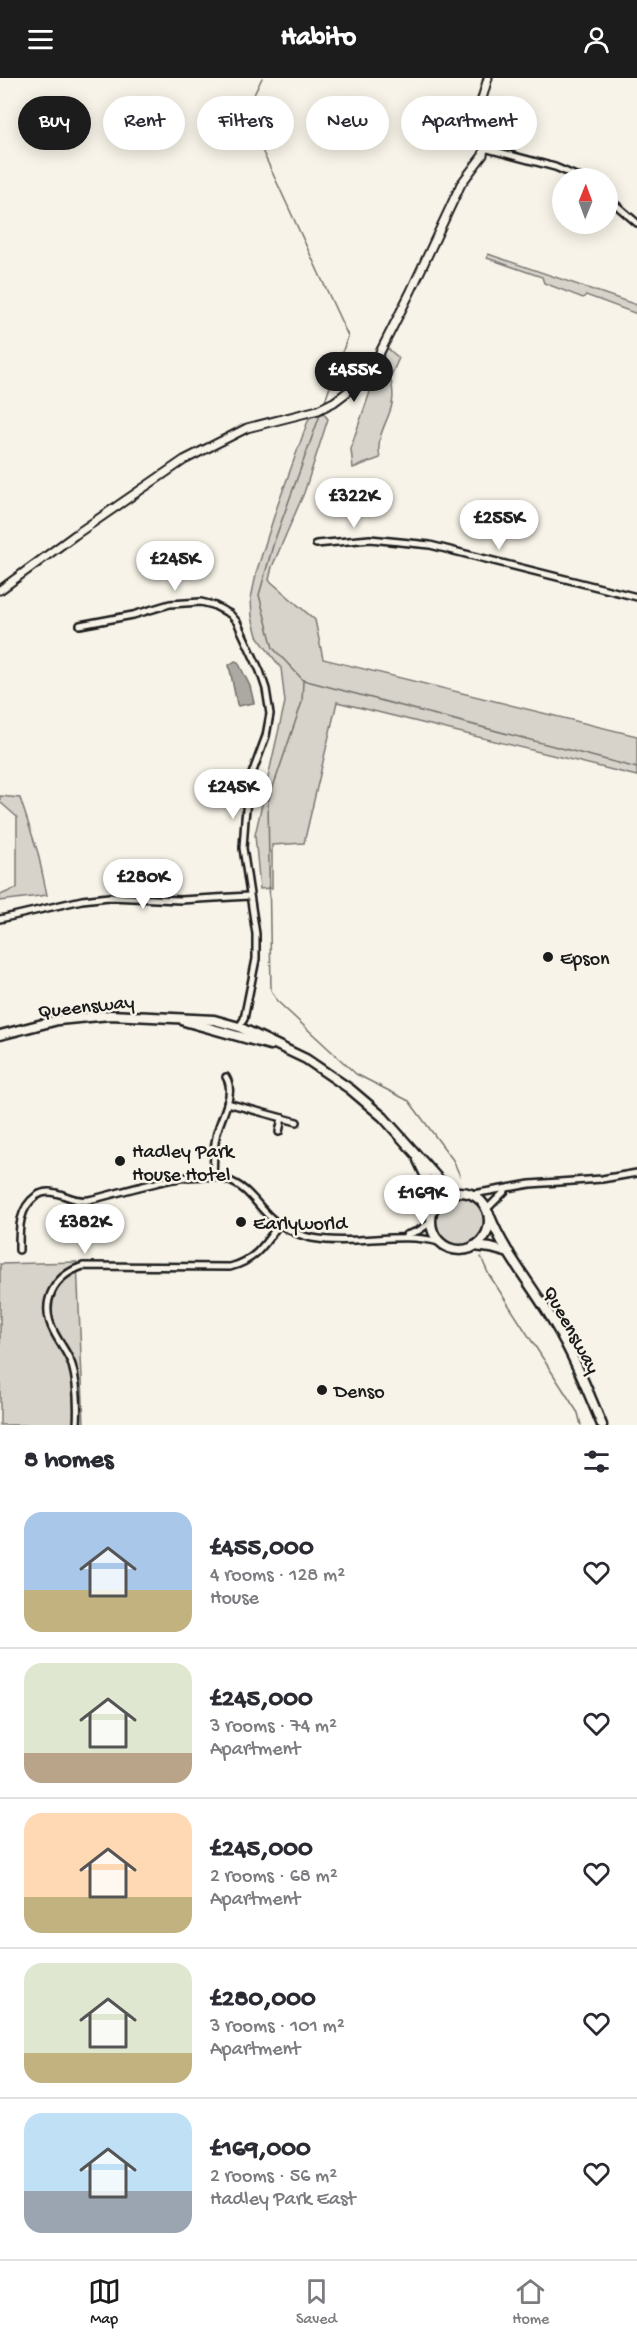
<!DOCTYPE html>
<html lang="en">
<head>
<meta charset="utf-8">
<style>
	body { margin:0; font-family:"Gochi Hand",sans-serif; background:#f2f2f3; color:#2b2b33; height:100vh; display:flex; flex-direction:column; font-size:22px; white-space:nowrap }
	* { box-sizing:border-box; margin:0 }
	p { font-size:20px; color:#7c7c81 }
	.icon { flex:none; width:33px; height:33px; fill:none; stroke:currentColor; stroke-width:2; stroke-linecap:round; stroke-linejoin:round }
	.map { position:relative; height:1347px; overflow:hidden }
	.drawer { display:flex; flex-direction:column; background:#fff; flex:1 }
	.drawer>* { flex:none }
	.top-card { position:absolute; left:18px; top:18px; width:602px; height:54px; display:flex; gap:12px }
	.needle { width:39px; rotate:1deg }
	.buttons { position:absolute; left:552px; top:90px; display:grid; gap:12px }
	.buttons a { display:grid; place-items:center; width:66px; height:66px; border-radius:50%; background:#fff; box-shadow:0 3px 15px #0003; font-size:30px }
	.price { position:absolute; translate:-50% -51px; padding:0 14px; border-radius:21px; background:#fff; color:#222; font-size:20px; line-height:39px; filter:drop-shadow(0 2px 3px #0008) }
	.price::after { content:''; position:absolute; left:50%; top:36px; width:18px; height:14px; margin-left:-9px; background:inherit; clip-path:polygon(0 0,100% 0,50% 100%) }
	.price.current { background:#1c1c1c; color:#fff }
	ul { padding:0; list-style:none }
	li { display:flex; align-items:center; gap:18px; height:150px; padding:0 24px }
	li+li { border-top:2px solid #e1e1e2 }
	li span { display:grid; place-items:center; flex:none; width:168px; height:120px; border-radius:18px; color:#555 }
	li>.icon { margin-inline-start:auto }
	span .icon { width:72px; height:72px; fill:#fffc; stroke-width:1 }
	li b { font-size:26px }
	h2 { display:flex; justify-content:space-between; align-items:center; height:72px; padding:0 24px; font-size:26px }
	.pill { padding:0 21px; border-radius:27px; background:#fff; box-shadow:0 3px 15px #0003; font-size:21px; line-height:54px }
	.pill.current { background:#1c1c1c; color:#fff }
	header { display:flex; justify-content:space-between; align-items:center; height:78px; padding:0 24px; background:#1c1c1c; color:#fff; font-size:27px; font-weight:700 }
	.tabs { display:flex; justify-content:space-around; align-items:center; height:84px; border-top:2px solid #e1e1e2; background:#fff; font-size:16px; color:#7c7c81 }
	.tabs a { display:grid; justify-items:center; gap:3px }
	.tabs .current { color:#1c1c1c }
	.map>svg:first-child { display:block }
	.green { fill:#d7d3cb; stroke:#7a7874; stroke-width:1.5 }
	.water { fill:#aca9a2; stroke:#72716c; stroke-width:1.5 }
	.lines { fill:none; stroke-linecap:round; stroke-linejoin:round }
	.stream { stroke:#72716c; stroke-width:1.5 }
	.minor-casing { stroke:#1c1c1c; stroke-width:10 }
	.tertiary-casing { stroke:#1c1c1c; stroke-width:11 }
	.primary-casing { stroke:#1c1c1c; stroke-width:13 }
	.minor { stroke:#f7f3e8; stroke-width:5 }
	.tertiary { stroke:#f7f3e8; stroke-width:7 }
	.primary { stroke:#f7f3e8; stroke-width:8 }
	.poi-dot { fill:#1c1c1c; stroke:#f7f3e8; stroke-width:2 }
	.labels { text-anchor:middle; stroke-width:5; stroke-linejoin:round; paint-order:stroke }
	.poi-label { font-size:20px; fill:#1c1c1c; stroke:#f7f3e8; text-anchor:start }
	.street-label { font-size:20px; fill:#1c1c1c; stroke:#f7f3e8 }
</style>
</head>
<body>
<header><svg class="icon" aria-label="menu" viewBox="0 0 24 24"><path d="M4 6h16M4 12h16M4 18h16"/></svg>Habito<svg class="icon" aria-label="person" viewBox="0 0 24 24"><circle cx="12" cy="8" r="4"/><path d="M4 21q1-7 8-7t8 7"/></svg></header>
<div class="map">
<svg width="637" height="1347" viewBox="0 0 637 1347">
	<rect width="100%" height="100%" fill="#f7f3e8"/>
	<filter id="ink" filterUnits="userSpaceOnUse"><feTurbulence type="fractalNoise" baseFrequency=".0167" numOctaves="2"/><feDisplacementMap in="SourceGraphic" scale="12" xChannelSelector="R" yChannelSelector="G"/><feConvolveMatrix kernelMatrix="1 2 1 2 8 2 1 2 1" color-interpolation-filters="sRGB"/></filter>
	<g filter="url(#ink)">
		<g class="green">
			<path d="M488 176 637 227V236L586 217 583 220 544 205 542 199 487 180Z"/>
			<path d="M387 270 399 280 390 300C402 336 373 348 380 380L353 390 351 371 354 360 370 314V305Z"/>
			<path d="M323 335 328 341 304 415 272 489 269 502 315 542 323 581 637 658V698L337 624 304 765 272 767V810L260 811 255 757 285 624 281 590 257 558 252 539 251 520 257 492 277 429 309 340Z"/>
			<path d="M0 718 20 720 38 775 47 817 0 823V817L17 810V739L0 724Z"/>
			<circle cx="460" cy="1143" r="24"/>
			<path d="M77 1184 84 1347H0V1186Z"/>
		</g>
		<path class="water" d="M235 583 238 584 250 608 254 625 238 628 237 626 229 587Z"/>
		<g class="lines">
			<g class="stream">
				<path d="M262 0 251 23 248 42 348 258 325 323"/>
				<path d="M320 337 274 464 259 517 273 570 303 602 637 690"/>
				<path d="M303 602 302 624 268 724 271 912 277 923 356 996 409 1023 453 1082 460 1098"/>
				<path d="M481 1179 488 1195 578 1335 581 1347"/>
			</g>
			<g class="minor-casing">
				<g id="minor">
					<path d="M484 70 555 89 581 100"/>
					<path d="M608 120 637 145"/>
					<path d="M316 466 370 461 430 467 637 519"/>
					<path d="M80 547 133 537 170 526 201 524 213 527 230 536 237 544 260 593 266 611 270 636 266 658 249 704 245 741 243 770 256 856V881L244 941 239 949"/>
					<path d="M0 841 82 822 109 819 181 822 249 818"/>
					<path d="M227 1025 297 1044"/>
					<path d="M279 1054 282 1040"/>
					<path d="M213 1098C214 1086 213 1072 216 1059 219 1041 237 1016 226 999"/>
					<path d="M473 1116 530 1106 602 1101 637 1095"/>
					<path d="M487 1131 505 1113"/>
					<path d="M406 1157 418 1153 430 1145"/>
					<path d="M19 1172C19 1153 18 1131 36 1118 55 1106 70 1126 89 1122 126 1114 192 1089 227 1102 247 1109 254 1123 268 1137 279 1148 297 1157 312 1160 355 1168 398 1153 439 1164"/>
					<path d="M77 1347C78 1329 77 1304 72 1287 68 1275 60 1266 54 1254 39 1225 53 1198 83 1188L230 1189C255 1183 265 1166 279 1146"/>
				</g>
			</g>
			<g class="tertiary-casing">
				<path id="tertiary" d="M0 512 75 457 184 382 247 350 318 332 334 324 362 303 373 288 411 213 461 106 483 77 484 70 476 51 477 38 488 0"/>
			</g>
			<g class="primary-casing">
				<g id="primary">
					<path d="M184 943 270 967"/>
					<path d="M0 957 58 942 110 937 214 942 239 949 306 981 350 1011 383 1039 441 1104 454 1114"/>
					<path d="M418 1082 426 1099 433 1130"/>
					<circle cx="460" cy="1143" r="29"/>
					<path d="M489 1136C504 1175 532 1207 553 1243 573 1276 587 1311 602 1347"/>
					<path d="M474 1168 491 1170 509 1175"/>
				</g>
			</g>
			<use href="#minor" class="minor"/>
			<use href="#tertiary" class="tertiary"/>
			<use href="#primary" class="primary"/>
		</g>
	</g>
	<g class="poi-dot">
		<circle cx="548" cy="879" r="6"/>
		<circle cx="120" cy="1083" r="6"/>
		<circle cx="241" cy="1144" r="6"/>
		<circle cx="322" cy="1312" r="6"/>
	</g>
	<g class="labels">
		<g class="poi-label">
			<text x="560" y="886">Epson</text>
			<text x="132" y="1079">Hadley Park<tspan x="132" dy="23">House Hotel</tspan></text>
			<text x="253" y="1151">Earlyworld</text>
			<text x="334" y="1319">Denso</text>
		</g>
		<g class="street-label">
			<text transform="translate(86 927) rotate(-6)" y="7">Queensway</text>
			<text transform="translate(573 1251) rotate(61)" y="7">Queensway</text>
		</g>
	</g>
</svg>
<div class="buttons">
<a><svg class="needle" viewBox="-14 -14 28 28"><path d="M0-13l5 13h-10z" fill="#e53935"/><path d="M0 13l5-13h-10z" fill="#7c7c81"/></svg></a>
</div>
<b class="price current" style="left:354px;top:325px">£455K</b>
<b class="price" style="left:354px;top:451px">£322K</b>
<b class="price" style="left:499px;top:473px">£255K</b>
<b class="price" style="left:175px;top:514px">£245K</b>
<b class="price" style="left:233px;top:742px">£245K</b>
<b class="price" style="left:143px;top:832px">£280K</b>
<b class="price" style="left:422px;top:1148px">£169K</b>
<b class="price" style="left:85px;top:1177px">£382K</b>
<div class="top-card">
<a class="pill current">Buy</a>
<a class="pill">Rent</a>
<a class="pill">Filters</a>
<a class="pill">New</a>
<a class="pill">Apartment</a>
</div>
</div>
<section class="drawer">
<h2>8 homes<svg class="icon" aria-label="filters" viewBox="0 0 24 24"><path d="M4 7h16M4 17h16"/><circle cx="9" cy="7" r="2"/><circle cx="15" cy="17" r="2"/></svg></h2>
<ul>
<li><span style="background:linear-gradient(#a9c7e8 65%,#c2b280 0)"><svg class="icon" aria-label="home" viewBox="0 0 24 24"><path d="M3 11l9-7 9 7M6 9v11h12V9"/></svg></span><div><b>£455,000</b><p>4 rooms · 128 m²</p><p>House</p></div><svg class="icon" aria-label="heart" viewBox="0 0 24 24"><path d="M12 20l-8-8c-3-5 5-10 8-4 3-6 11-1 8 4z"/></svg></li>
<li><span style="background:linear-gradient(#dfe7d0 75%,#b9a48a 0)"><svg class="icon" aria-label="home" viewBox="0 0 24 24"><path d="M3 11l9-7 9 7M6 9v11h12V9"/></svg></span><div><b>£245,000</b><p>3 rooms · 74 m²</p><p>Apartment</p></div><svg class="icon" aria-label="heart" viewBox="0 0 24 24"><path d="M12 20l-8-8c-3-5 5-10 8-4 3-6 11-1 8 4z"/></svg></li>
<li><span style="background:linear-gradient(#ffd9b3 70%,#c2b280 0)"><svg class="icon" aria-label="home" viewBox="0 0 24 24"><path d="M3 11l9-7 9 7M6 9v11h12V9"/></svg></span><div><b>£245,000</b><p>2 rooms · 68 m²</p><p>Apartment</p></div><svg class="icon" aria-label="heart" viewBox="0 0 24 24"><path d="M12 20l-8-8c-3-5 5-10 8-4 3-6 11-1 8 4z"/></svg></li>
<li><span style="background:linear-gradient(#dfe7d0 75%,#c2b280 0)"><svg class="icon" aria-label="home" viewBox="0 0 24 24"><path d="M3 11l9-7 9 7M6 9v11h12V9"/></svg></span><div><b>£280,000</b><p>3 rooms · 101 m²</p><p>Apartment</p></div><svg class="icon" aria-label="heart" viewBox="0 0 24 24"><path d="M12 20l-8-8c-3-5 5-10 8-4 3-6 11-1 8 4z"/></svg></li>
<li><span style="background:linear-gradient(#bfe0f5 65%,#9aa5b1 0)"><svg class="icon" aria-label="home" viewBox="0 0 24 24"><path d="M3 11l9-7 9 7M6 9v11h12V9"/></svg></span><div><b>£169,000</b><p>2 rooms · 56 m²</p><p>Hadley Park East</p></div><svg class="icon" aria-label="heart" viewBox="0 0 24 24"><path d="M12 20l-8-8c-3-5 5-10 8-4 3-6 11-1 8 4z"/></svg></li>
</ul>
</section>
<nav class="tabs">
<a class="current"><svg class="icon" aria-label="map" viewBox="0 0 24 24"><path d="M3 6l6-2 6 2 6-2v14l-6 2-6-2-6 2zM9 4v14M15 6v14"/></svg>Map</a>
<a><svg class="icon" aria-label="saved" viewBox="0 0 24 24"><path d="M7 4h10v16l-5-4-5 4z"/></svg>Saved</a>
<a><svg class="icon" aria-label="home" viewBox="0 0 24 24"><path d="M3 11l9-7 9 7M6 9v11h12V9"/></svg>Home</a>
</nav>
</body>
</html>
